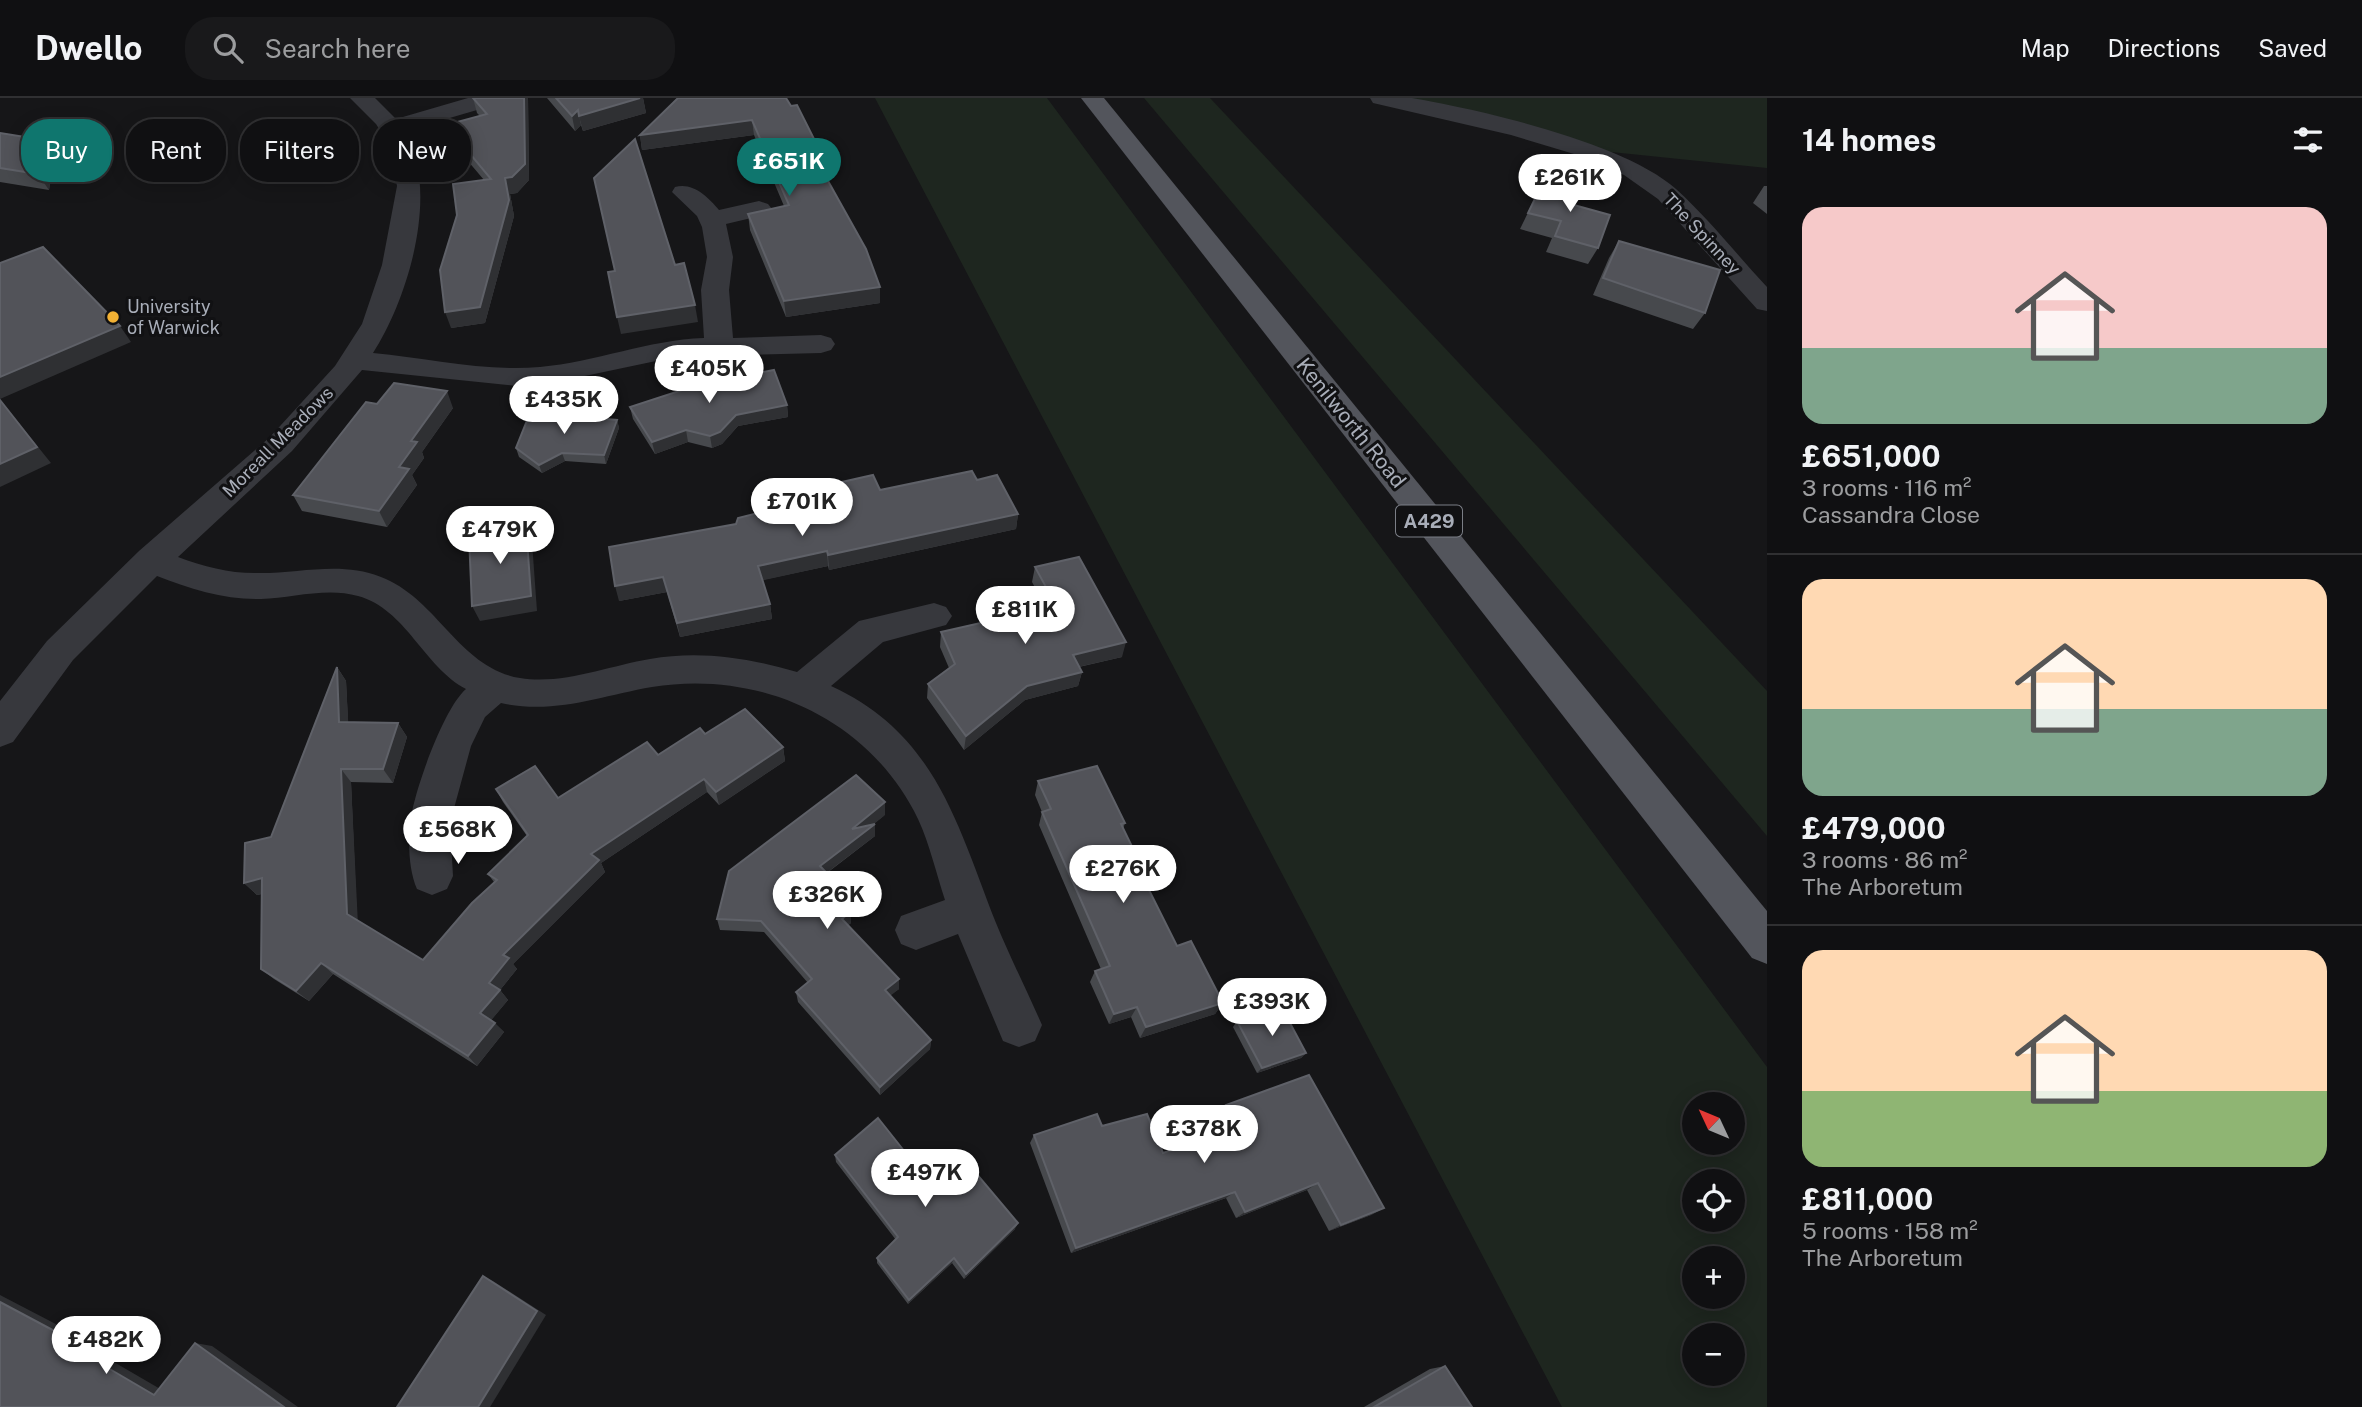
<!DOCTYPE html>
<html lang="en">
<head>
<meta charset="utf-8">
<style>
	body { margin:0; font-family:"Public Sans",sans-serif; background:#19191b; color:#f1f3f6; height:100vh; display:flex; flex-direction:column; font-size:26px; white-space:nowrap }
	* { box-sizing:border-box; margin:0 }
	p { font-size:23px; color:#9c9d9f }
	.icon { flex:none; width:38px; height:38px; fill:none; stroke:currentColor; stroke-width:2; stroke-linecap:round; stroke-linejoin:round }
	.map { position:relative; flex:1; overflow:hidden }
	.panel { display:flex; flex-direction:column; background:#101012; width:595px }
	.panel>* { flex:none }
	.top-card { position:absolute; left:21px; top:21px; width:665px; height:63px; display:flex; gap:14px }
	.needle { width:46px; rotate:314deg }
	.tools { position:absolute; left:1682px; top:994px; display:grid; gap:14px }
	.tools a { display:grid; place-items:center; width:63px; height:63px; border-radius:50%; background:#101012; box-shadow:0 4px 18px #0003,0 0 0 2px #303032; font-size:35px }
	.price { position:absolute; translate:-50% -60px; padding:0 16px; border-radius:24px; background:#fff; color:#222; font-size:23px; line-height:46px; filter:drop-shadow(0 2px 4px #0008) }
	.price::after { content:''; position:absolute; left:50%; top:42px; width:21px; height:16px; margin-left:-10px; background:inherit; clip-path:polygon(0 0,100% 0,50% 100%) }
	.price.on { background:#0f766e; color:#fff }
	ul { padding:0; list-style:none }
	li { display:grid; align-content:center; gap:14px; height:371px; padding:0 35px }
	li+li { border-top:2px solid #303032 }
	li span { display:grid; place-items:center; height:217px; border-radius:21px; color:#555 }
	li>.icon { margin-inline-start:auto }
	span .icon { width:126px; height:126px; fill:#fffc; stroke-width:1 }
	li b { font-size:30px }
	h2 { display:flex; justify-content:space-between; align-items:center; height:84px; padding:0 35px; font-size:30px }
	.tag { padding:0 24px; border-radius:28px; background:#101012; box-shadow:0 4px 18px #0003,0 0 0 2px #303032; font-size:24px; line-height:63px }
	.tag.on { background:#0f766e; color:#fff }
	header { display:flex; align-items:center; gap:42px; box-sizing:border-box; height:98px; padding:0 35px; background:#101012; border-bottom:2px solid #303032 }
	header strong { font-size:33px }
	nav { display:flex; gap:38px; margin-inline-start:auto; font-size:24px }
	.search { width:490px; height:63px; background:#19191b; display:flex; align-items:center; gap:18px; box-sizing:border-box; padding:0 24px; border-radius:28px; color:#9c9d9f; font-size:26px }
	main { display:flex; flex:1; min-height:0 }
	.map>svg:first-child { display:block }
	.green { fill:#1e261f; fill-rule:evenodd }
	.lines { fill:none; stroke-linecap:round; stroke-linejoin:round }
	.street { fill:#37383d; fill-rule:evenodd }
	.primary { fill:#53555c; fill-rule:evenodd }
	.wall { fill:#47494d }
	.shaded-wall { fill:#2f3033 }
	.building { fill:#525359; stroke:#5f6168; stroke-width:2 }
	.poi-dot { fill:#f2b134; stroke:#111113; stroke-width:2.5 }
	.labels { text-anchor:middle; stroke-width:6; stroke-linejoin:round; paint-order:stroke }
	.far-street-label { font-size:18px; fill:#a8adb8; stroke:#111113 }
	.far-poi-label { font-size:18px; fill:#a8adb8; stroke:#111113; text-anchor:start }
	.shield { fill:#111113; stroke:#7b7e86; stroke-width:2 }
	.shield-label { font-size:19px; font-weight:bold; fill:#a8adb8 }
	.street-label { font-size:21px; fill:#a8adb8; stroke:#111113 }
</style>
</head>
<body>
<header>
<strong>Dwello</strong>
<div class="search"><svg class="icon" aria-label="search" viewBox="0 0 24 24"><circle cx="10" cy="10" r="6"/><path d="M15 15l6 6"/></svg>Search here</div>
<nav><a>Map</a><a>Directions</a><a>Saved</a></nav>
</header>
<main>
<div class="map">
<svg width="1767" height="1309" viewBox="0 0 1767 1309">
	<rect width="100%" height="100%" fill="#161618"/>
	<g class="green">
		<path d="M875 0H1047L1767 969V1309H1562ZM1732 1006V1045H1694V1006ZM1732 1083V1122H1694V1083ZM1694 1160H1732V1199H1694ZM1694 1237H1732V1276H1694Z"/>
		<path d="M1144 0H1210L1767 593V738Z"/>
		<path d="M1381 0H1767V70L1582 51Z"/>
	</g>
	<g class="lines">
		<g class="street">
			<path d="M350 0H375L396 21 468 0H504L501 5 405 33C440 93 409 199 373 255 427 260 486 274 540 269 595 264 648 242 704 240L701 192 707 159 702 129 697 118 672 94 675 89C693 84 708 99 719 112L759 103 768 106 772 111 768 116 726 126 733 159 729 192 733 240 821 237 831 240 835 246 831 252 821 255 675 259 542 287 517 288 362 272 292 353 178 459C205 469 232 476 260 475 302 475 341 463 381 479 437 500 459 570 520 580 563 587 608 568 650 561 700 552 749 560 797 574L859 523 934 505 946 509 952 518 946 527 883 544 831 588C936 636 957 726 996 825 1010 859 1027 893 1042 927L1035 943 1019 949 1003 943 958 836 916 852 901 846 895 832 901 818 945 802C936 775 930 747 918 721 870 621 759 571 652 589 600 598 554 617 501 605L485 619 471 648 450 725 453 778 447 791 432 797 417 791C409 773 408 747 410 726 413 696 443 611 466 591 424 569 406 511 358 498 327 489 292 500 261 501 226 502 190 491 157 478L73 562 13 644 0 649V603L47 543 139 453 270 339 335 268 362 226 382 167 397 88 388 45 376 26Z"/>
			<path d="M1370 0C1384 0 1399 0 1412 0 1482 12 1625 45 1676 91 1709 121 1737 157 1767 189V213L1757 211 1658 101 1624 77 1574 56 1511 37 1373 5Z"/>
		</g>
		<path class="primary" d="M1081 0H1104L1767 813V866L1752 860Z"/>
	</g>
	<g class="wall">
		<path d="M473 0H528L529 82 517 95 510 96 514 118 485 225 451 230 484 82 451 43 446 27 480 18 477 15Z"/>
		<path d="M547 0H643L646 15 583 33 581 27 575 33Z"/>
		<path d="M786 0 819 64 818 66 880 205 786 219 750 132 748 116 784 108 754 37 642 52 640 37Z"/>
		<path d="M0 35 44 42 54 58 49 92 0 84Z"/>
		<path d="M1544 82 1574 107 1598 150 1588 166 1546 154 1552 140 1520 131Z"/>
		<path d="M1764 88H1767V116L1753 105Z"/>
		<path d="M1619 143 1705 215 1693 231 1593 197 1609 160Z"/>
		<path d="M726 281 787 307 788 319 738 328 722 346 712 350 688 344 655 356 633 321 630 309Z"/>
		<path d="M377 306 453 310 422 354 424 360 412 377 417 387 387 429 302 413 293 397Z"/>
		<path d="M617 322 619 330 606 366 565 363 542 375 519 359 516 350Z"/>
		<path d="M977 382 1018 416 1016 431 829 472 828 468 762 482 770 506 772 521 680 539 667 494 619 503 736 426 803 403 802 393 880 392Z"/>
		<path d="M1035 469 1122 559 1079 569 1082 574 1078 588 1025 602 964 652 927 600 928 586 949 570 940 549 941 534 1028 514 1029 506 1042 503 1032 484Z"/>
		<path d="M337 569 346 583 348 624 398 625 407 639 393 685 351 684 357 822 423 862 494 784 488 776 527 738 503 704 496 691 558 700 705 636 783 649 785 663 719 707 707 694 601 765 605 774 513 866 517 871 500 892 508 902 491 922 504 934 477 968 333 876 309 903 274 881 261 871 262 796 257 797 244 785 271 739Z"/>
		<path d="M1038 683 1125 725 1123 731 1142 769 1140 773 1177 848 1223 905 1215 916 1140 940 1131 919 1109 926 1090 884 1095 873 1101 871 1039 727 1042 714 1035 697Z"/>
		<path d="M885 717 873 726H875V738L827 775 841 790V801L839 803 850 814 851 825 848 827 899 891 890 897 931 942 930 951 880 997 798 904 796 894 808 885 764 834 720 832 717 821Z"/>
		<path d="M1237 923 1306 955 1301 960 1257 975 1233 929Z"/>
		<path d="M1226 1007 1384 1110 1371 1117 1329 1133 1307 1092 1236 1120 1226 1100 1071 1155 1030 1045 1034 1037 1102 1028 1163 1055 1226 1033 1217 1016Z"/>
		<path d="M835 1057 928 1083 1015 1131 964 1181 952 1165 908 1206 877 1165V1160L896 1142 836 1064Z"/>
		<path d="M1445 1268 1472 1309H1364L1430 1271Z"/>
	</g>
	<g class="shaded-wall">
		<path d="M524 0H528L529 82 517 95 510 96 514 118 485 225 451 230 445 214Z"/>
		<path d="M640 0H643L646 15 583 33 579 18Z"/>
		<path d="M578 12 581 27 575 33 572 18Z"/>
		<path d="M752 22 754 37 642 52 640 37Z"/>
		<path d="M44 42 54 58 49 92 38 76Z"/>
		<path d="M818 49 819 64 814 71 813 56Z"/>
		<path d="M880 189V205L786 219 784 203Z"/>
		<path d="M695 207 698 224 621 236 617 219Z"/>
		<path d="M120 228 131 244 0 301V279Z"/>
		<path d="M447 293 453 310 422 354 424 360 412 377 417 387 387 429 379 413 411 343Z"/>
		<path d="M0 302 51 365 0 389Z"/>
		<path d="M787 307 788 319 738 328 722 346 712 350 710 338 736 317Z"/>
		<path d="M617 322 619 330 606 366 604 357Z"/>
		<path d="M686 332 688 344 655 356 652 344Z"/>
		<path d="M562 355 565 363 542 375 539 367Z"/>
		<path d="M1018 416 1016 431 829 472 828 457Z"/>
		<path d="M526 428 532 444 537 513 480 523 472 508Z"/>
		<path d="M827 453 828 468 760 483 758 468Z"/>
		<path d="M663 479 667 494 619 503 615 488Z"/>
		<path d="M770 506 772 521 680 539 677 525Z"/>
		<path d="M1126 544 1122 559 1069 571 1073 557Z"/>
		<path d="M337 569 346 583 349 638 339 624Z"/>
		<path d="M1082 574 1078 588 1025 602 964 652 966 638 1027 588Z"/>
		<path d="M398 625 407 639 393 685 383 671Z"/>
		<path d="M783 649 785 663 719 707 716 694Z"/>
		<path d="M341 671 351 684 358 827 347 816Z"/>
		<path d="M704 681 707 694 601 765 605 774 513 866 517 871 500 892 508 902 489 925 480 915 489 885 503 857 591 756Z"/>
		<path d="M885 704V717L858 739 875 726V738L821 779 820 768 852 731Z"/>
		<path d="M262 780 275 792 257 797 244 785Z"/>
		<path d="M841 790V801L833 807 832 796Z"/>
		<path d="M850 814 851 825 843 832 842 821Z"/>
		<path d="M321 865 333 876 309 903 296 893Z"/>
		<path d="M899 881V891L885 902V892Z"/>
		<path d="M1223 905 1215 916 1140 940 1146 929Z"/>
		<path d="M1137 909 1131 919 1109 926 1114 916Z"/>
		<path d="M495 925 504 934 477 968 468 958Z"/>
		<path d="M931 942 930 951 880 997V989Z"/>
		<path d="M1306 955 1301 960 1257 975 1262 970Z"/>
		<path d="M1318 1085 1307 1092 1236 1120 1245 1114Z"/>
		<path d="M1235 1094 1226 1100 1071 1155 1076 1150Z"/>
		<path d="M1384 1110 1371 1117 1329 1133 1341 1127Z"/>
		<path d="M1018 1125 1015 1131 964 1181 966 1176Z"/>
		<path d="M954 1160 952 1165 908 1206 909 1202Z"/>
		<path d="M483 1178 493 1183 546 1217 490 1309H478Z"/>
		<path d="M0 1197 98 1248 95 1253 174 1299 154 1297 0 1204Z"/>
		<path d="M195 1245 212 1248 298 1309H284Z"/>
	</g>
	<g class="building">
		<path d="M473 0H524L525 66 512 79 505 80 509 102 480 209 445 214 440 172 457 117 453 86 491 81 446 27 487 16Z"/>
		<path d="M556 0H640L579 18 578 12 572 18Z"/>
		<path d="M678 0H786L791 8 797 7 818 49 813 56 866 151 880 189 784 203 748 116 789 107 752 22 640 37Z"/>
		<path d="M0 35 44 42 38 76 0 70Z"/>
		<path d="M635 41 675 167 684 165 695 207 617 219 608 174 615 173 594 80Z"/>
		<path d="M1544 82 1581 91 1574 107 1610 117 1598 150 1555 138 1561 123 1528 115Z"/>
		<path d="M1619 143 1720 172 1705 215 1603 180Z"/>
		<path d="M43 149 120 228 0 279V165Z"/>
		<path d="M774 272 787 307 736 317 720 334 710 338 686 332 652 344 630 309 725 278 726 281Z"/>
		<path d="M394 285 447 293 411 343 417 344 399 369 409 371 379 413 293 397 366 304 377 306Z"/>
		<path d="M0 302 37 349 0 366Z"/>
		<path d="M530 315 617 322 604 357 562 355 539 367 516 350Z"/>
		<path d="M972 373 977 382 997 377 1018 416 828 457 827 453 758 468 770 506 677 525 663 479 615 488 609 449 736 426 738 420 806 403 802 393 873 377 880 392Z"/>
		<path d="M526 428 531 498 472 508 469 438Z"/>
		<path d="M1079 459 1126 544 1073 557 1082 574 1027 588 966 638 928 586 955 566 941 534 1033 513 1029 506 1052 500 1035 469Z"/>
		<path d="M337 569 339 624 398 625 383 671H341L347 816 423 862 472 805 497 782 488 776 528 737 496 691 535 668 558 700 647 644 658 657 700 630 705 636 745 611 783 649 716 694 704 681 591 756 599 762 503 857 509 860 489 885 500 892 480 915 495 925 468 958 321 865 296 893 261 871 262 780 244 785 245 745 271 739Z"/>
		<path d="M1097 668 1125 725 1121 726 1142 769 1138 770 1177 848 1191 843 1223 905 1146 929 1137 909 1114 916 1095 873 1110 868 1042 714 1051 711 1038 683Z"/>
		<path d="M856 677 885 704 852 731 875 726 820 768 841 790 832 796 850 814 842 821 899 881 885 892 931 942 880 989 796 894 812 881 761 823 717 821 729 773Z"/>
		<path d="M1282 910 1306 955 1262 970 1237 923Z"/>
		<path d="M1309 977 1384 1110 1341 1127 1318 1085 1245 1114 1235 1094 1076 1150 1034 1037 1097 1016 1102 1028 1147 1016 1163 1055 1237 1029 1226 1007Z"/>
		<path d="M878 1020 928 1083 959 1055 1018 1125 966 1176 954 1160 909 1202 877 1160 898 1139 835 1057Z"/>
		<path d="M483 1178 537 1213 478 1309H397Z"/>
		<path d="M0 1204 77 1245 74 1250 154 1297 195 1245 284 1309H0Z"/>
		<path d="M1445 1268 1472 1309H1374Z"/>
	</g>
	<circle class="poi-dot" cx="113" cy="219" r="7"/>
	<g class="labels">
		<g class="far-street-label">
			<text transform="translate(1702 136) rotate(47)" y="6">The Spinney</text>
			<text transform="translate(278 344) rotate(-45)" y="6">Moreall Meadows</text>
		</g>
		<g class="far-poi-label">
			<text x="127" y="215">University<tspan x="127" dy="21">of Warwick</tspan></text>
		</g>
		<rect class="shield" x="1396" y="407.5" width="66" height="31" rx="5"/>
		<g class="shield-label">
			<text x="1429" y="430">A429</text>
		</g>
		<g class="street-label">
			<text transform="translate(1351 325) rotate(51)" y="7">Kenilworth Road</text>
		</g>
	</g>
</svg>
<div class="tools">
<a><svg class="needle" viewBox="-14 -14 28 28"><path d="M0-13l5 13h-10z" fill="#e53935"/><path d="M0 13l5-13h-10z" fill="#9c9d9f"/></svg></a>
<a><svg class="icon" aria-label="locate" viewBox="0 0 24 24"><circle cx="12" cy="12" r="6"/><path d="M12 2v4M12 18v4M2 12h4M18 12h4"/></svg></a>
<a>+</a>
<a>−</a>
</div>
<b class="price on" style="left:789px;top:100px">£651K</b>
<b class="price" style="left:1570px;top:116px">£261K</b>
<b class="price" style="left:709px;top:307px">£405K</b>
<b class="price" style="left:564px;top:338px">£435K</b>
<b class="price" style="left:802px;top:440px">£701K</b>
<b class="price" style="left:500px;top:468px">£479K</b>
<b class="price" style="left:1025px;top:548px">£811K</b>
<b class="price" style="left:458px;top:768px">£568K</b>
<b class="price" style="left:1123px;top:807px">£276K</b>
<b class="price" style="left:827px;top:833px">£326K</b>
<b class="price" style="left:1272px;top:940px">£393K</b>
<b class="price" style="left:1204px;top:1067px">£378K</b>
<b class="price" style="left:925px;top:1111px">£497K</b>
<b class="price" style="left:106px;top:1278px">£482K</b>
<div class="top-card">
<a class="tag on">Buy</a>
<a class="tag">Rent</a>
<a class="tag">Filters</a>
<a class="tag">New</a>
</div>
</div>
<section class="panel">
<h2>14 homes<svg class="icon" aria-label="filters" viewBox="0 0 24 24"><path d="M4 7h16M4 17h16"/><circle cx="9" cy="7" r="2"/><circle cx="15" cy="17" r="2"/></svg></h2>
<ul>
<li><span style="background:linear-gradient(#f6c9c9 65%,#7fa58c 0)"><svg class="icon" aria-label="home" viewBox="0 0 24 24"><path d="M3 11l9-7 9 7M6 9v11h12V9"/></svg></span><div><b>£651,000</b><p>3 rooms · 116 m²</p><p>Cassandra Close</p></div></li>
<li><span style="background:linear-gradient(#ffd9b3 60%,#7fa58c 0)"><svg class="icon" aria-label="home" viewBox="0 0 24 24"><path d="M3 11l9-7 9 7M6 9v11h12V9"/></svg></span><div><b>£479,000</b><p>3 rooms · 86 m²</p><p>The Arboretum</p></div></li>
<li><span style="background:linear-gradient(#ffd9b3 65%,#8fb573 0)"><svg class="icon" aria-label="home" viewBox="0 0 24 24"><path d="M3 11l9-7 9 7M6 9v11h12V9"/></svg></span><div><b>£811,000</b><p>5 rooms · 158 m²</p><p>The Arboretum</p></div></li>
</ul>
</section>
</main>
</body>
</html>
